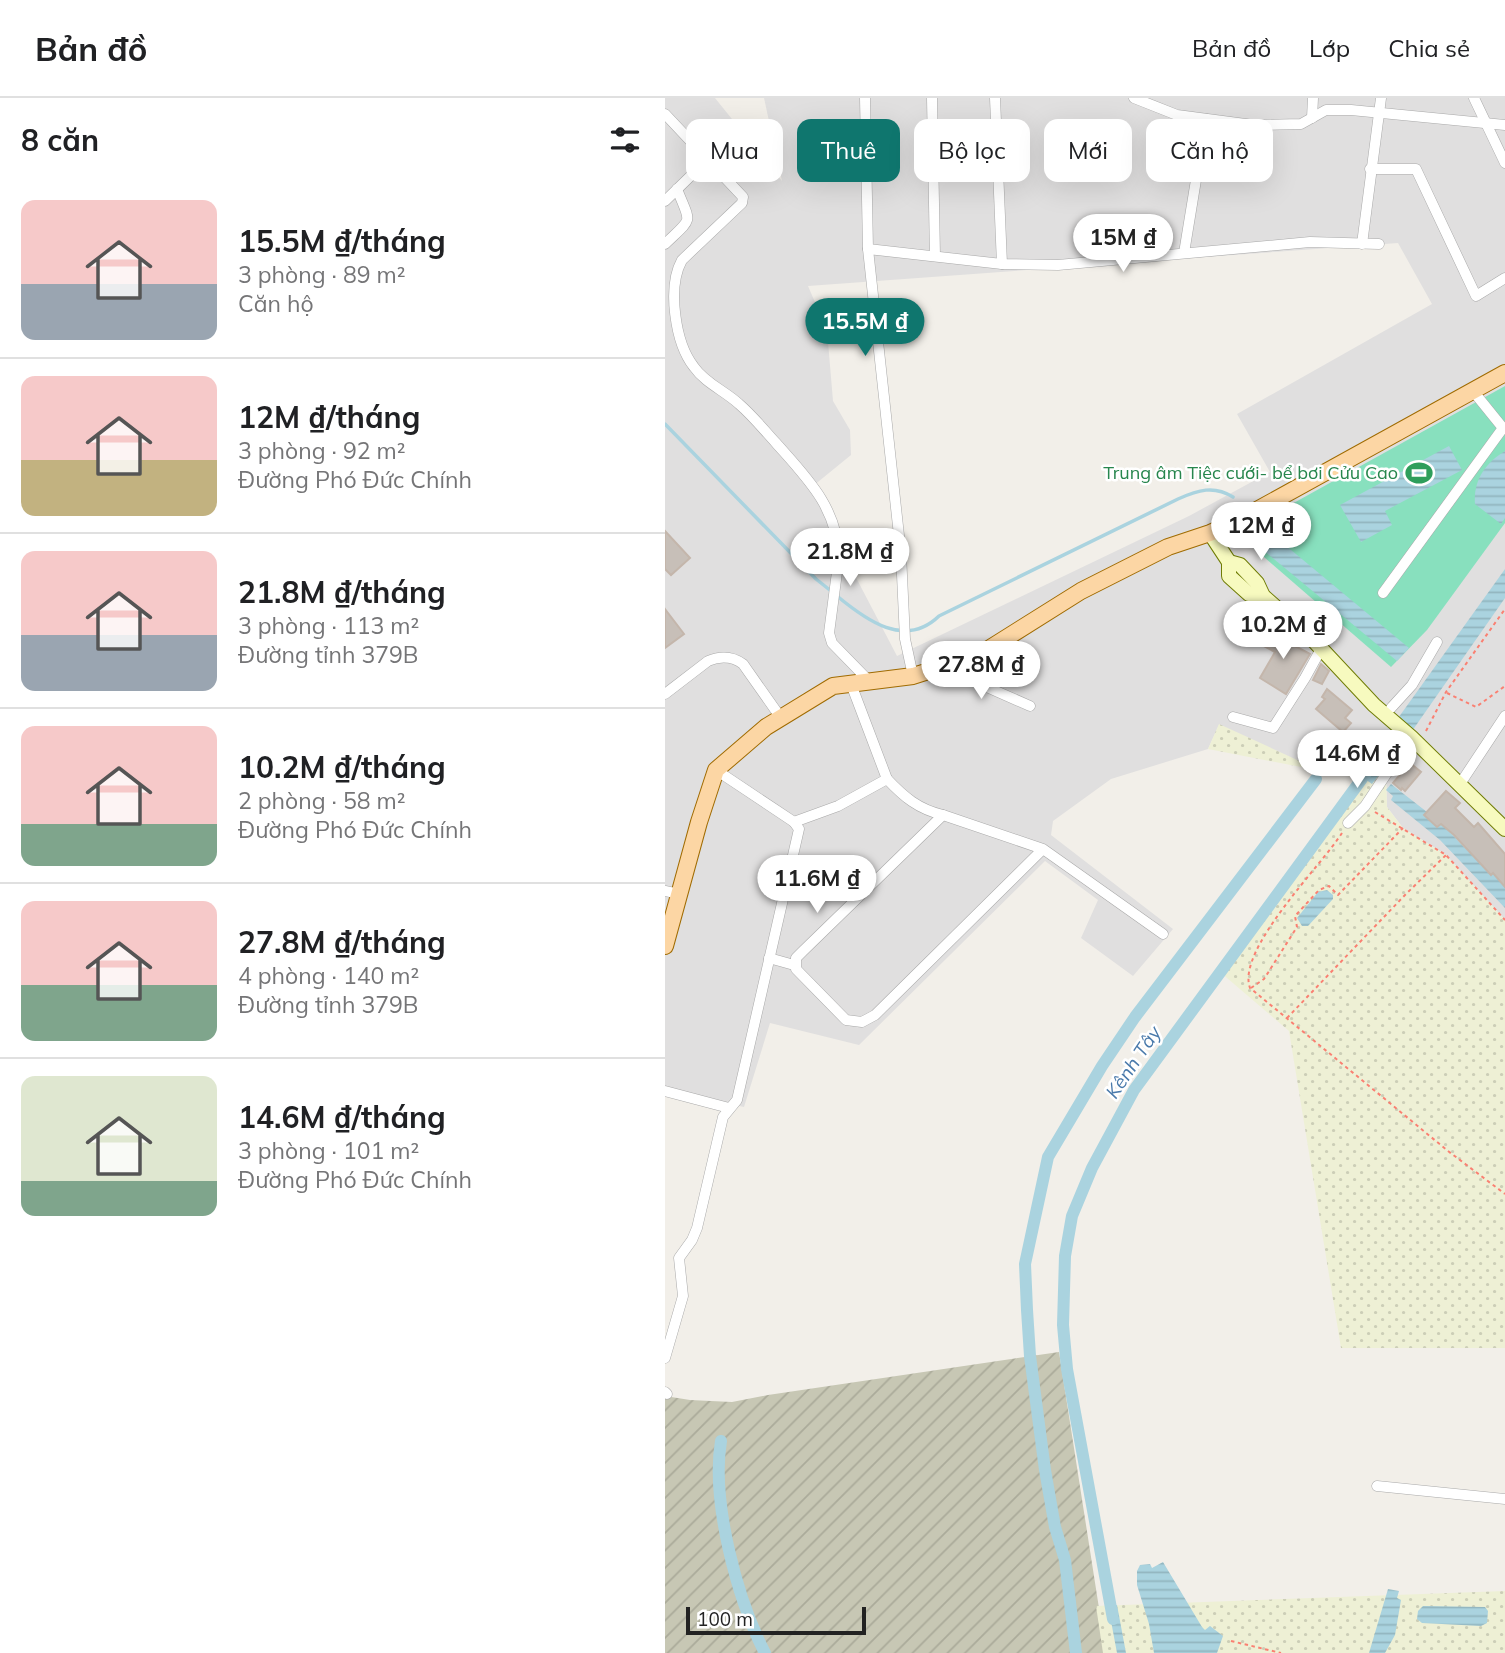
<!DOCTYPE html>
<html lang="vi">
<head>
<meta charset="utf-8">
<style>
	body { margin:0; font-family:Mulish,sans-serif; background:#f2f2f2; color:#202124; height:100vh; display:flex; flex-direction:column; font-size:26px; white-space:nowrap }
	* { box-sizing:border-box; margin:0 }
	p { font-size:23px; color:#757577 }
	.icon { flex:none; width:38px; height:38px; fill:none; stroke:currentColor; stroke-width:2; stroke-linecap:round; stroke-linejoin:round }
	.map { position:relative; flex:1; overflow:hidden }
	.panel { display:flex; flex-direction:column; background:#fff; width:665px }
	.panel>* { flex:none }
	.top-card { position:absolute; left:21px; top:21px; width:665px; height:63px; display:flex; gap:14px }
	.scale { position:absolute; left:21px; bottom:18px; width:180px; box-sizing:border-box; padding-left:7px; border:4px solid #222; border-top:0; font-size:19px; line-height:24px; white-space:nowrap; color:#222; -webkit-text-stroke:5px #fff; paint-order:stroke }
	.price { position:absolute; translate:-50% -60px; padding:0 16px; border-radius:24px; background:#fff; color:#222; font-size:23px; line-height:46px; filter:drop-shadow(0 2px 4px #0008) }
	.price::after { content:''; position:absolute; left:50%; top:42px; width:21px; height:16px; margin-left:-10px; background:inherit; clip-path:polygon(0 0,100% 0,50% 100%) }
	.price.active { background:#0f766e; color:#fff }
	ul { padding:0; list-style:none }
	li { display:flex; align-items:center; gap:21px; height:175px; padding:0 21px }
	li+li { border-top:2px solid #e0e0e0 }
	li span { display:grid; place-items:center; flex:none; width:196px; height:140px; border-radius:14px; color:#555 }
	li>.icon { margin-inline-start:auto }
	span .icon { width:84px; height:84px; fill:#fffc; stroke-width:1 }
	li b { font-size:30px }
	h2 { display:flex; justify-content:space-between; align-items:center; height:84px; padding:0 21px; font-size:30px }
	.tag { padding:0 24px; border-radius:14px; background:#fff; box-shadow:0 7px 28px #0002; font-size:24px; line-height:63px }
	.tag.active { background:#0f766e; color:#fff }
	header { display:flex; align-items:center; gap:42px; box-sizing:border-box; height:98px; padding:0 35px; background:#fff; border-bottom:2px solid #e0e0e0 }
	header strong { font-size:33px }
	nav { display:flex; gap:38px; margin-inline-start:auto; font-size:24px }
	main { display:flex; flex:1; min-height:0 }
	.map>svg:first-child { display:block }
	.residential { fill:#e0dfdf; fill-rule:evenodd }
	.construction { fill:url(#construction-furrows) }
	.farmland { fill:url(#farmland-dots) }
	.pitch { fill:#88e0be }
	.water { fill:url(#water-rules) }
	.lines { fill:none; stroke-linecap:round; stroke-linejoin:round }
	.stream { stroke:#aad3df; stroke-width:3.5 }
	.canal { stroke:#aad3df; stroke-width:12 }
	.building { fill:#c7bfb8; stroke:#c4b6ab; stroke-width:2 }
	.street-casing { stroke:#a9a9a9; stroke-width:11 }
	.secondary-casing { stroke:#707d05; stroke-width:16 }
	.primary-casing { stroke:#a06b00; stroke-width:18 }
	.path { stroke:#fa8072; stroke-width:2; stroke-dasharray:3.5 3.5; stroke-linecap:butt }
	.street { stroke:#fff; stroke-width:10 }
	.secondary { stroke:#f7fabf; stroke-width:14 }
	.primary { stroke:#fcd6a4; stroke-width:16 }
	.labels { text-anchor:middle; stroke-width:5; stroke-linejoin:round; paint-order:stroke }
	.leisure-label { font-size:18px; fill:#27864d; stroke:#fff; text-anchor:end }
	.water-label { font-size:19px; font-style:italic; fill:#4a7aab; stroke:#fff }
</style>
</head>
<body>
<header>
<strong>Bản đồ</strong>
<nav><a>Bản đồ</a><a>Lớp</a><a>Chia sẻ</a></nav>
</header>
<main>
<section class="panel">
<h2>8 căn<svg class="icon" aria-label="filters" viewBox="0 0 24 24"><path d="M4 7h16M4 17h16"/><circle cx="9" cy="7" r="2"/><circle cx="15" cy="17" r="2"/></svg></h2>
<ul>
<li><span style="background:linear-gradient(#f6c9c9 60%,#9aa5b1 0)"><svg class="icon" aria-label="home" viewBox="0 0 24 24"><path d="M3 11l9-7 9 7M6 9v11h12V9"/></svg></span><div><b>15.5M ₫/tháng</b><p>3 phòng · 89 m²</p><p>Căn hộ</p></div></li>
<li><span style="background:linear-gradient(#f6c9c9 60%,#c2b280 0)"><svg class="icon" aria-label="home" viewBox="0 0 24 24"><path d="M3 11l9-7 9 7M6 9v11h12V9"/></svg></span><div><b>12M ₫/tháng</b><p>3 phòng · 92 m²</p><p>Đường Phó Đức Chính</p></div></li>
<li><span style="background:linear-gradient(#f6c9c9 60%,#9aa5b1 0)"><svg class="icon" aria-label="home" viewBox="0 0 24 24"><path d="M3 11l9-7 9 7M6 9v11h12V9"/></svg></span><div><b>21.8M ₫/tháng</b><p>3 phòng · 113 m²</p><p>Đường tỉnh 379B</p></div></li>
<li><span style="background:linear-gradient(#f6c9c9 70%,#7fa58c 0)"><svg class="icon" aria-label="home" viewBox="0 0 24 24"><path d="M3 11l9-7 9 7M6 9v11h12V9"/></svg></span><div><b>10.2M ₫/tháng</b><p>2 phòng · 58 m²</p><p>Đường Phó Đức Chính</p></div></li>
<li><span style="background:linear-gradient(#f6c9c9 60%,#7fa58c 0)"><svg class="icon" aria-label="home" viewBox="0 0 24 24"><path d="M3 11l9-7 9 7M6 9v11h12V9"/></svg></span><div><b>27.8M ₫/tháng</b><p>4 phòng · 140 m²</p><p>Đường tỉnh 379B</p></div></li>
<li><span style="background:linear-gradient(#dfe7d0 75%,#7fa58c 0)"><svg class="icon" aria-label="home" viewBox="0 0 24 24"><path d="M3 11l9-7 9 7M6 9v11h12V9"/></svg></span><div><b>14.6M ₫/tháng</b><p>3 phòng · 101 m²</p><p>Đường Phó Đức Chính</p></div></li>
</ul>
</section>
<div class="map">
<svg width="840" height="1555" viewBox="0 0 840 1555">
	<defs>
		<pattern id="construction-furrows" width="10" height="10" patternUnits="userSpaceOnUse" patternTransform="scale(1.75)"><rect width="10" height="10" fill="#c7c7b4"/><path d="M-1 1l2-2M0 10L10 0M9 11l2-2" fill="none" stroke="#abab9a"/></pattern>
		<pattern id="farmland-dots" width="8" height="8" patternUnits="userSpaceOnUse" patternTransform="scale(1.75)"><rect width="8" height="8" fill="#eef0d5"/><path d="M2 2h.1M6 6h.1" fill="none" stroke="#ccceb7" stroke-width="1.8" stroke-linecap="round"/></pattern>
		<pattern id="water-rules" width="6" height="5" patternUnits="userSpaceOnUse" patternTransform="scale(1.75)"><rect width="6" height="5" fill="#aad3df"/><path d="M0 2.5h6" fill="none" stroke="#92b5bf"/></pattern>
	</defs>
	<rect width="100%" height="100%" fill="#f2efe9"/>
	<path class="residential" d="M0 0H50L117 83 99 0H840V822L781 757 738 730 722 709 721 676 641 667 554 627 543 651 446 681 388 723 386 737 508 831 468 878 416 840 433 802 380 763 194 947 105 925 79 1009 0 992ZM733 145 767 206 572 316 605 374 524 418 232 558 174 447 148 388 186 357 185 332 168 303 162 232 143 188Z"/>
	<path class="construction" d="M394 1254 441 1555H0V1298L25 1302 67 1304 103 1297Z"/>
	<g class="farmland">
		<path d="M554 626 641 666 721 675 722 709 738 730 781 757 840 822V1250H676L624 933 555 874 698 681 543 651Z"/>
		<path d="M840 1493V1555H438L431 1508Z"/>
	</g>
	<path class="pitch" d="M840 288V425L762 532 726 569 584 446 583 435 616 412Z"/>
	<g class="water">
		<path d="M784 348 797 372 720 413 727 427 696 444 675 407Z"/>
		<path d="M840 353V420L836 426 810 406C808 383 820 365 840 353Z"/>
		<path d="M595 432H602L744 550 732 563 592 447 588 436Z"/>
		<path d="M840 471V500L738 646 707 686 693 676Z"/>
		<path d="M726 686 762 714 759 717 772 729 776 725 825 776 828 775 840 789V810L775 742 726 702 728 698 721 692Z"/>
		<path d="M662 792 668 797V801L643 828H637L632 820 653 794Z"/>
		<path d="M498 1464 537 1529 540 1532 545 1528 558 1538 552 1555H489L484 1526 472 1487V1473L475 1467 485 1466 487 1470Z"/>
		<path d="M723 1491 734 1493 732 1500 736 1502 730 1537 720 1555H704Z"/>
		<path d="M443 1507H452L461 1555H452Z"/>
		<path d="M758 1508 820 1509 823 1513 822 1525 816 1528 757 1525 752 1521 753 1513Z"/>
	</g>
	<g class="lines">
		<g class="stream">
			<path d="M0 326 151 481 166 493"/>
			<path d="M172 498C201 522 240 551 274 518L513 401C533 392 549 387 568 399"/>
		</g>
		<g class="canal">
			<path d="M56 1343C46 1403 72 1501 100 1555"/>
			<path d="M448 1521 402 1271 398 1227 400 1158 407 1118 427 1070 469 992 707 667"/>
			<path d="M411 1555 400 1462 390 1429 380 1372 365 1258 362 1212 360 1166 383 1059 437 968 470 919 651 681"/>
		</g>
	</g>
	<g class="building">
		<path d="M0 433 25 460 6 477 0 471Z"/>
		<path d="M0 511 19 536 0 550Z"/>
		<path d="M606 531 629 539 626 546 645 556 621 596 595 580 610 554 597 547Z"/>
		<path d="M656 566 664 573 657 586 648 582Z"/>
		<path d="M662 591 687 612 680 620 686 625 678 634 651 611 660 601 657 599Z"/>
		<path d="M745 665 756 674 740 693 737 690 736 692 728 685Z"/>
		<path d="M781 693 795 705 790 710 809 729 813 725 840 756V789L828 775 826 777 789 737 776 726 772 729 759 717Z"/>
	</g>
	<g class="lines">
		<g class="street-casing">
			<g id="street">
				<path d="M200 0 203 151 236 456 240 541 248 578"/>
				<path d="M267 0 270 158"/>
				<path d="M330 0 337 166"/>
				<path d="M469 0 512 17 588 27 636 26 661 12H686L840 27"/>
				<path d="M809 0 840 65"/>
				<path d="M0 16 78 99 77 105 17 162C2 189 10 245 29 269 40 285 60 293 74 306 88 318 99 332 111 345 142 380 172 409 174 459L236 456"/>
				<path d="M647 20 648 0"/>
				<path d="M705 71H751L811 198 840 180"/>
				<path d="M0 103 42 62"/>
				<path d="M0 146C29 118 26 127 12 91"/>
				<path d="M697 146 716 0"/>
				<path d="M203 151 337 166 393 167 645 144 714 146"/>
				<path d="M519 155 541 21"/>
				<path d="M174 459 164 535 167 545 205 584"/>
				<path d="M718 495 838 330 808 293"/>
				<path d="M287 566 324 590 365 608"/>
				<path d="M186 586 222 681"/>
				<path d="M0 596 43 563C55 558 67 558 78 566L116 620"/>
				<path d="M726 610 747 587 772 544"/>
				<path d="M568 619 608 630 640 580 656 551"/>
				<path d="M795 686 840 618"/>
				<path d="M129 724 173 708 222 681C239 699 253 711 278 717"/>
				<path d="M683 725 700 708 746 639"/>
				<path d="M378 751 210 917 197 924 181 922 131 871V860L138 853 278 717 378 751 498 836"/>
				<path d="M0 793 14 796"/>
				<path d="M104 860 129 867"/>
				<path d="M0 993 64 1010"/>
				<path d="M0 1260 18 1198 14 1160 27 1142 32 1130 58 1019 72 1002 134 731 129 724 51 672"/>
				<path d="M0 1294 2 1296"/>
				<path d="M712 1388 840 1401"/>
			</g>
		</g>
		<g class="secondary-casing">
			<g id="secondary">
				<path d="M545 435 564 464V478L584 496 598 498"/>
				<path d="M564 464 575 467 592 485 598 498 650 544 709 607 746 639 840 731"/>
			</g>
		</g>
		<g class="primary-casing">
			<path id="primary" d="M0 848 34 724 51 672 101 629 168 588 248 578 314 557 416 493 503 449 545 435 572 423 840 275"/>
		</g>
		<g class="path">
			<path d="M782 595 811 609 840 588"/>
			<path d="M761 633 781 594 840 511"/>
			<path d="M710 714 781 757 840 822"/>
			<path d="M677 735C656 768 571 852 585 890L783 1053 840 1096"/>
			<path d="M586 890 599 881 632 829 630 818 654 792 664 788 673 797 738 730"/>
			<path d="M622 920 740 797 781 757"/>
			<path d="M566 1543 616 1555"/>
		</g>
		<use href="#street" class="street"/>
		<use href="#secondary" class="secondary"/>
		<use href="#primary" class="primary"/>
	</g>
	<defs>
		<g id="stadium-bare" transform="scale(2.1)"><path d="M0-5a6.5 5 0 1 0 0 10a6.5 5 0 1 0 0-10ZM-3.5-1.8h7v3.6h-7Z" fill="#2e9e5b" stroke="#fff" stroke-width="2.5" paint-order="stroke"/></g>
	</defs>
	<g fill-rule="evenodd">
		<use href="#stadium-bare" x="754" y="375"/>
	</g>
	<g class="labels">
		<g class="leisure-label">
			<text x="733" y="381">Trung âm Tiệc cưới- bể bơi Cửu Cao</text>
		</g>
		<g class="water-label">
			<text transform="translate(468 964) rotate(-56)" y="7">Kênh Tây</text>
		</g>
	</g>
</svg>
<div class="scale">100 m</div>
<b class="price" style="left:458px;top:176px">15M ₫</b>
<b class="price active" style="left:200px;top:260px">15.5M ₫</b>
<b class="price" style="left:596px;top:464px">12M ₫</b>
<b class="price" style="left:185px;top:490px">21.8M ₫</b>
<b class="price" style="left:618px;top:563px">10.2M ₫</b>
<b class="price" style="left:316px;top:603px">27.8M ₫</b>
<b class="price" style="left:692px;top:692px">14.6M ₫</b>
<b class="price" style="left:152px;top:817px">11.6M ₫</b>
<div class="top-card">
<a class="tag">Mua</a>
<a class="tag active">Thuê</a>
<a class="tag">Bộ lọc</a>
<a class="tag">Mới</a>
<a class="tag">Căn hộ</a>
</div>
</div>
</main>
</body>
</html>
